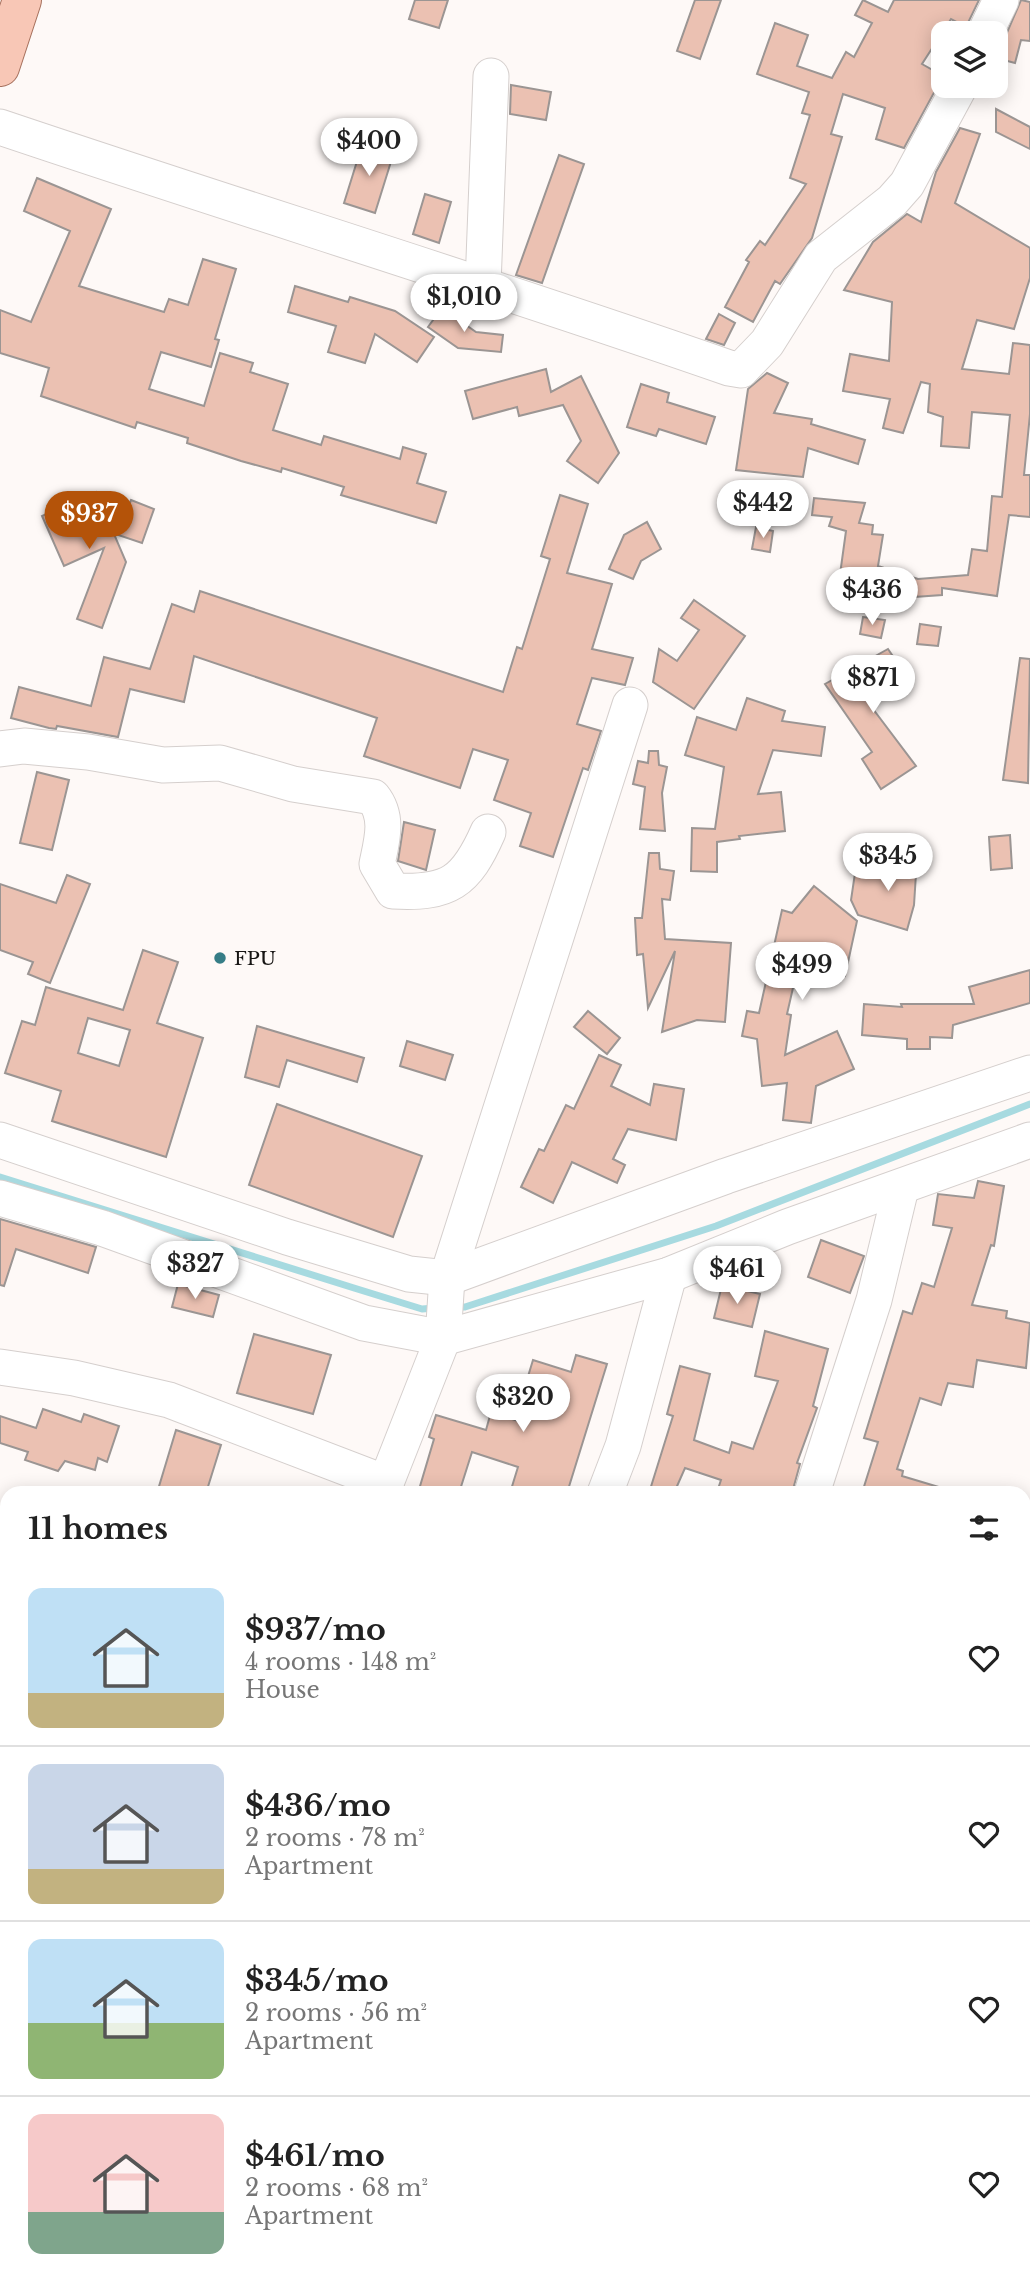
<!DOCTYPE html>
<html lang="en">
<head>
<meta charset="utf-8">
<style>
	body { margin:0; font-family:"Libre Baskerville",serif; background:#f2f2f2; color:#222; height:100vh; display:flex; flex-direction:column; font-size:26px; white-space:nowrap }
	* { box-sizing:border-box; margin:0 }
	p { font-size:23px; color:#767676 }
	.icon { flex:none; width:38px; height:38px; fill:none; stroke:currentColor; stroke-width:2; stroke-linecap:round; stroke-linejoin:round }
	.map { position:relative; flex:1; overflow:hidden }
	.details { position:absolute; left:0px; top:1486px; width:1031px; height:800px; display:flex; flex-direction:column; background:#fff; border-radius:21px 21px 0 0; box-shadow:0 4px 18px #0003 }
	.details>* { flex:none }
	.fabs { position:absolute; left:931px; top:21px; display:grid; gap:14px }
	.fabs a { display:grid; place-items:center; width:77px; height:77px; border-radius:14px; background:#fff; box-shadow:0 4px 18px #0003; font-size:35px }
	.price { position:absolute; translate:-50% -60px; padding:0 16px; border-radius:24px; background:#fff; color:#222; font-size:23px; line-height:46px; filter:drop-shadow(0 2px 4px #0008) }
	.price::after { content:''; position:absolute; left:50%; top:42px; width:21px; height:16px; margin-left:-10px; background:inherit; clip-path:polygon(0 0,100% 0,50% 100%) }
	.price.active { background:#b45309; color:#fff }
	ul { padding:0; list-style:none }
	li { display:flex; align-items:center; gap:21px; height:175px; padding:0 28px }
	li+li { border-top:2px solid #e0e0e0 }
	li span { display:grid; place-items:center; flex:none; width:196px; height:140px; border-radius:14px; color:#555 }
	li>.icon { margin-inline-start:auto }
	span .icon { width:84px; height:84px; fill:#fffc; stroke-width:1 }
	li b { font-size:30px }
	h2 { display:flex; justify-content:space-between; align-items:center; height:84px; padding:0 28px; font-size:30px }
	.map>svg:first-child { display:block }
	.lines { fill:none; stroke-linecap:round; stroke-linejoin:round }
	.stream { stroke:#a7dae0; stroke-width:7 }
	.building { fill:#ebc1b2; stroke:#9b9593; stroke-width:2; fill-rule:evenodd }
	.minor-casing { stroke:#d5cfcd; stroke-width:37 }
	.major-casing { stroke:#a6715e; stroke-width:40 }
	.minor { stroke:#fff; stroke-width:35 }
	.major { stroke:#f8c7b6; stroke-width:38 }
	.poi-dot { fill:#367d86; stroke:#fef9f7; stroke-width:2.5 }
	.labels { text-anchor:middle; stroke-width:6; stroke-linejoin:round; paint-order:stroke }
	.poi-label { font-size:19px; fill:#171514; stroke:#fef9f7; text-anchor:start }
</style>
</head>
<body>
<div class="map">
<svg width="1030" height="2285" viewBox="0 0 1030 2285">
	<rect width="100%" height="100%" fill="#fef9f7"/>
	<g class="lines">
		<g class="stream">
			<path d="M0 1177 354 1288 422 1309 435 1308"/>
			<path d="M454 1307H465L716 1226 1030 1104"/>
		</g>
	</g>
	<g class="building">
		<path d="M415 0H448L439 28 409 19Z"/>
		<path d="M695 0H721L700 59 677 51Z"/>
		<path d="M863 0 888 12 894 0H979L966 27 951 19 922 64 943 76 904 148 876 139 885 108 843 94 831 134 842 137 812 238 780 284 775 281 753 322 725 307 749 262 746 260 760 241 765 245 806 184 790 178 810 115 802 113 809 92 757 74 775 23 808 35 797 66 832 78 846 52 854 57 872 23 855 15Z"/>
		<path d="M1021 0 1030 2V41L1021 40 1015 63 996 58V50L1003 42Z"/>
		<path d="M511 85 551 92 546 120 510 114Z"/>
		<path d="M996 109 1030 127V149L996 132Z"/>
		<path d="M960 128 980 134 955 203 1030 248V278L1014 329 977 320 962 369 1009 374 1013 343 1030 345V414L1024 475H1030V517L1009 515 997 596 942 588V595L900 598 889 595V599L866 600 868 593 838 589 846 531 829 526 832 517 812 515 814 498 865 503 859 523 873 525 872 534 883 535 878 566 918 579 968 575 972 549 987 551 992 496 1002 497 1010 415 972 412 969 448 941 446 943 417 928 412 930 384 921 382 903 433 883 428 890 399 843 391 850 354 889 361 892 302 844 290 873 242 907 214 921 222 936 172Z"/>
		<path d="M363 142 394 152 375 213 344 203Z"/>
		<path d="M559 155 584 164 542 283 516 275Z"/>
		<path d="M37 178 111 209 79 286 164 312 169 299 188 305 203 259 236 269 215 339 219 340 211 367 161 352 149 389 204 406 220 353 253 363 250 372 288 384 273 430 321 445 324 436 400 459 403 447 426 454 417 483 446 492 436 523 341 495 344 487 282 468 281 472 241 461 187 443 188 438 137 422 135 428 41 396 49 368 0 353V310L31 322 70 231 24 211Z"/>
		<path d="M425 194 451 202 439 243 413 234Z"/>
		<path d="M295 286 348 302 350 297 395 311 434 337 417 362 375 334 365 363 328 352 336 326 288 312Z"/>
		<path d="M442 308 476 332 503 335 501 352 458 348 428 327Z"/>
		<path d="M719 314 735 323 724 345 706 339Z"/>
		<path d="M546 369 551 392 581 376 619 453 598 483 567 461 581 441 563 405 519 416 517 407 473 419 465 391Z"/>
		<path d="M767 373 788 383 774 413 812 419 811 424 865 440 858 464 808 448 803 477 736 470 748 389Z"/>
		<path d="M641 384 669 393 667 402 715 417 706 444 659 429 656 436 627 427Z"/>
		<path d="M96 492 126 562 102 628 77 619 104 548 64 566 42 516Z"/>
		<path d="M560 495 588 504 567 573 612 584 592 649 633 658 625 685 592 678 577 724 601 731 588 770 583 768 553 857 520 846 531 813 494 800 508 760 473 749 460 788 364 756 377 718 194 656 184 702 130 689 118 737 57 726 56 729 49 728 11 718 19 687 91 706 104 657 150 669 172 604 194 612 200 591 503 692 517 647 522 649 550 559 541 556Z"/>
		<path d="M131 500 154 509 142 543 118 535Z"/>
		<path d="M647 522 661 549 641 561 633 579 609 569 624 535Z"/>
		<path d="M756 527 773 531 770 552 752 549Z"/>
		<path d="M694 600 745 636 694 709 653 682 659 649 677 661 699 630 681 618Z"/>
		<path d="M863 617 885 620 881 638 860 634Z"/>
		<path d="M920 624 941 627 938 646 917 644Z"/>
		<path d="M888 649 905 674 867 701 916 766 881 789 862 759 872 752 825 684Z"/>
		<path d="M1020 658 1030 659 1028 783 1003 780Z"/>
		<path d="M747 698 785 711 782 721 825 727 821 756 773 750 758 794 781 792 785 831 739 836 740 839 717 842V872L691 871 692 828 715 829 724 767 685 755 697 717 736 730Z"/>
		<path d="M649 751H658L659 765 667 767 662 793 665 831 640 829 645 787 633 784 638 761 648 763Z"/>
		<path d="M37 772 69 780 52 850 20 843Z"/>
		<path d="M404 822 435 830 426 870 398 861Z"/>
		<path d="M1010 835 1012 868 991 870 989 837Z"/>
		<path d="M649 853H659L660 869 674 871 670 900 662 899 665 939 731 943 725 1022 697 1020 662 1032 675 951 648 1008 643 954 637 955 635 918H642Z"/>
		<path d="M890 856 917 858 914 905 907 930 858 915 851 900 855 873 888 877Z"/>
		<path d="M67 875 90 884 50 983 28 974 33 962 0 950V884L56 903Z"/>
		<path d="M814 886 857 921 845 976 798 966 787 1014 791 1015 785 1055 837 1031 854 1069 816 1086 811 1123 783 1120 787 1083 762 1086 757 1039 742 1036 747 1011 759 1013 782 910 792 913Z"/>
		<path d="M143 950 178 962 157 1023 203 1038 166 1157 52 1121 61 1091 5 1073 22 1021 35 1025 46 987 123 1010ZM88 1018 130 1030 119 1066 78 1053Z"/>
		<path d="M1030 970V1003L953 1025 952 1038 930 1037V1049H907V1039L862 1035 864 1004 902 1007 901 1004H974L969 987Z"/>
		<path d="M588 1011 620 1038 607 1054 574 1027Z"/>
		<path d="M257 1026 364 1058 357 1082 287 1060 279 1087 245 1077Z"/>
		<path d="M407 1041 453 1055 445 1080 400 1066Z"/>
		<path d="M599 1055 621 1065 611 1086 650 1105 654 1084 684 1089 676 1140 628 1129 613 1159 625 1165 617 1183 572 1162 553 1203 521 1187 539 1149 544 1151 566 1105 574 1109Z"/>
		<path d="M277 1104 422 1156 393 1237 249 1185Z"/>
		<path d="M978 1181 1004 1186 994 1246 991 1245 972 1305 1007 1311 1006 1318 1030 1323 1026 1368 977 1360 973 1387 948 1383 941 1405 920 1398 897 1469 903 1471 902 1476 942 1488 941 1493H862L878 1442 864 1438 903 1311 912 1314 922 1283 934 1287 952 1228 933 1225 938 1194 974 1198Z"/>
		<path d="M0 1219 96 1247 88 1273 16 1249 4 1286 0 1285Z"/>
		<path d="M821 1240 864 1256 850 1293 808 1277Z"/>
		<path d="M178 1284 219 1295 213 1317 172 1307Z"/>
		<path d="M722 1285 760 1294 752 1327 714 1318Z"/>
		<path d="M765 1331 828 1349 813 1406 817 1408 797 1463 800 1464 792 1493H730L718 1489 721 1480 685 1468 674 1493H649L673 1416 667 1414 680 1366 710 1374 694 1440 729 1453 732 1442 753 1449 778 1381 755 1376Z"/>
		<path d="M254 1334 331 1355 313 1414 237 1393Z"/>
		<path d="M576 1355 607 1364 567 1493H510L518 1467 472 1452 459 1493H418L434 1439 429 1437 436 1415 486 1430 491 1412 524 1423 536 1386 526 1383 533 1360 571 1372Z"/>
		<path d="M43 1409 81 1422 84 1414 119 1426 107 1462 98 1458 95 1470 65 1461 58 1471 25 1460 28 1452 0 1443V1416L36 1428Z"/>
		<path d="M176 1430 221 1445 206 1493H157Z"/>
	</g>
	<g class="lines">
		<g class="minor-casing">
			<g id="minor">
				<path d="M985 33 1001 0"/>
				<path d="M0 127C243 209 488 284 729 368L741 370 767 343 821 257 892 201 907 184 960 86"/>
				<path d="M483 285 491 76"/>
				<path d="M0 749 24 746 88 752 163 765 220 763 293 784 373 797C389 817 382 840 377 864L393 891C449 894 466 882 488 832"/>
				<path d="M0 1140 287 1237 409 1274 447 1278 726 1176 1030 1073"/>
				<path d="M0 1198 102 1228 364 1323 443 1338 669 1275 787 1227 1030 1140"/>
				<path d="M0 1367 74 1378 169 1400 386 1483"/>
				<path d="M382 1493 443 1338 447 1278 630 705"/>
				<path d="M605 1493 623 1446 669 1275"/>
				<path d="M812 1493 874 1300 901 1188"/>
				<path d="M0 1876 7 1879"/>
				<path d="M1024 1935 1030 1916"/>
				<path d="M1024 2152 1030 2155"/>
				<path d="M277 2278 291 2285"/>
				<path d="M115 2285 117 2278"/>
				<path d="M906 2285 908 2278"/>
			</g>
		</g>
		<g class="major-casing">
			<path id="major" d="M0 67 22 0"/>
		</g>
		<use href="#minor" class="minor"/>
		<use href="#major" class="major"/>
	</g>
	<circle class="poi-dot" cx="220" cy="958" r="7"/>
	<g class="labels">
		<g class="poi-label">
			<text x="234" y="965">FPU</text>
		</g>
	</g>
</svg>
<div class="fabs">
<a><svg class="icon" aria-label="layers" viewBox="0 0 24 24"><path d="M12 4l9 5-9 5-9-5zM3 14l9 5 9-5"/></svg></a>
</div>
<b class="price" style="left:369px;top:178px">$400</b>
<b class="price" style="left:464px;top:334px">$1,010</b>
<b class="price" style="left:763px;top:540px">$442</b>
<b class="price active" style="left:89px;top:551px">$937</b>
<b class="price" style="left:872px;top:627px">$436</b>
<b class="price" style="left:873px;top:715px">$871</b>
<b class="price" style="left:888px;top:893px">$345</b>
<b class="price" style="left:802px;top:1002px">$499</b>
<b class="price" style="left:195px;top:1301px">$327</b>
<b class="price" style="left:737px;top:1306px">$461</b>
<b class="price" style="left:523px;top:1434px">$320</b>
<section class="details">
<h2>11 homes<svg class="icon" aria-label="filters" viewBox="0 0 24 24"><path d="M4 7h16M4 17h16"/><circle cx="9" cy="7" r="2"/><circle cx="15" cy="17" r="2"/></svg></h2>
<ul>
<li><span style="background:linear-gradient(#bfe0f5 75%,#c2b280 0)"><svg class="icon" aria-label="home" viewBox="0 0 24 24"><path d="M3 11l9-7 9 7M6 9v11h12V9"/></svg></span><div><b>$937/mo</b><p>4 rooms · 148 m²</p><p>House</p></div><svg class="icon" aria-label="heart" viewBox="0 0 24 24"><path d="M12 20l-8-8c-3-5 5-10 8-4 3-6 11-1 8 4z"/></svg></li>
<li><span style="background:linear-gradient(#c9d6e8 75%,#c2b280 0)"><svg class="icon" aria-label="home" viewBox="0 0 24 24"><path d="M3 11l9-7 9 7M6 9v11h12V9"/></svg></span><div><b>$436/mo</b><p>2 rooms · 78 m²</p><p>Apartment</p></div><svg class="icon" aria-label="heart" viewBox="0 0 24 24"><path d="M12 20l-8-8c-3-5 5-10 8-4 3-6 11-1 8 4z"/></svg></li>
<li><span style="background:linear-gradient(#bfe0f5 60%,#8fb573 0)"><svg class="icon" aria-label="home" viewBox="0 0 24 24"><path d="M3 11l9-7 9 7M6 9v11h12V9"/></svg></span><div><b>$345/mo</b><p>2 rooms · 56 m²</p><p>Apartment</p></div><svg class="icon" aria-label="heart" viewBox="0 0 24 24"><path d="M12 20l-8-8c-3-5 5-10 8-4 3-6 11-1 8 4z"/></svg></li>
<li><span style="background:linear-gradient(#f6c9c9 70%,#7fa58c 0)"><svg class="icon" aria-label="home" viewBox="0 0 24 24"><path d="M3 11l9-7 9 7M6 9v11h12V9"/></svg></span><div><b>$461/mo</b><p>2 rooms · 68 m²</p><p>Apartment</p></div><svg class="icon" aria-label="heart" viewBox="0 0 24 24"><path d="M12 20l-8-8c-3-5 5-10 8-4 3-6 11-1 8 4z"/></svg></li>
</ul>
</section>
</div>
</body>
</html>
